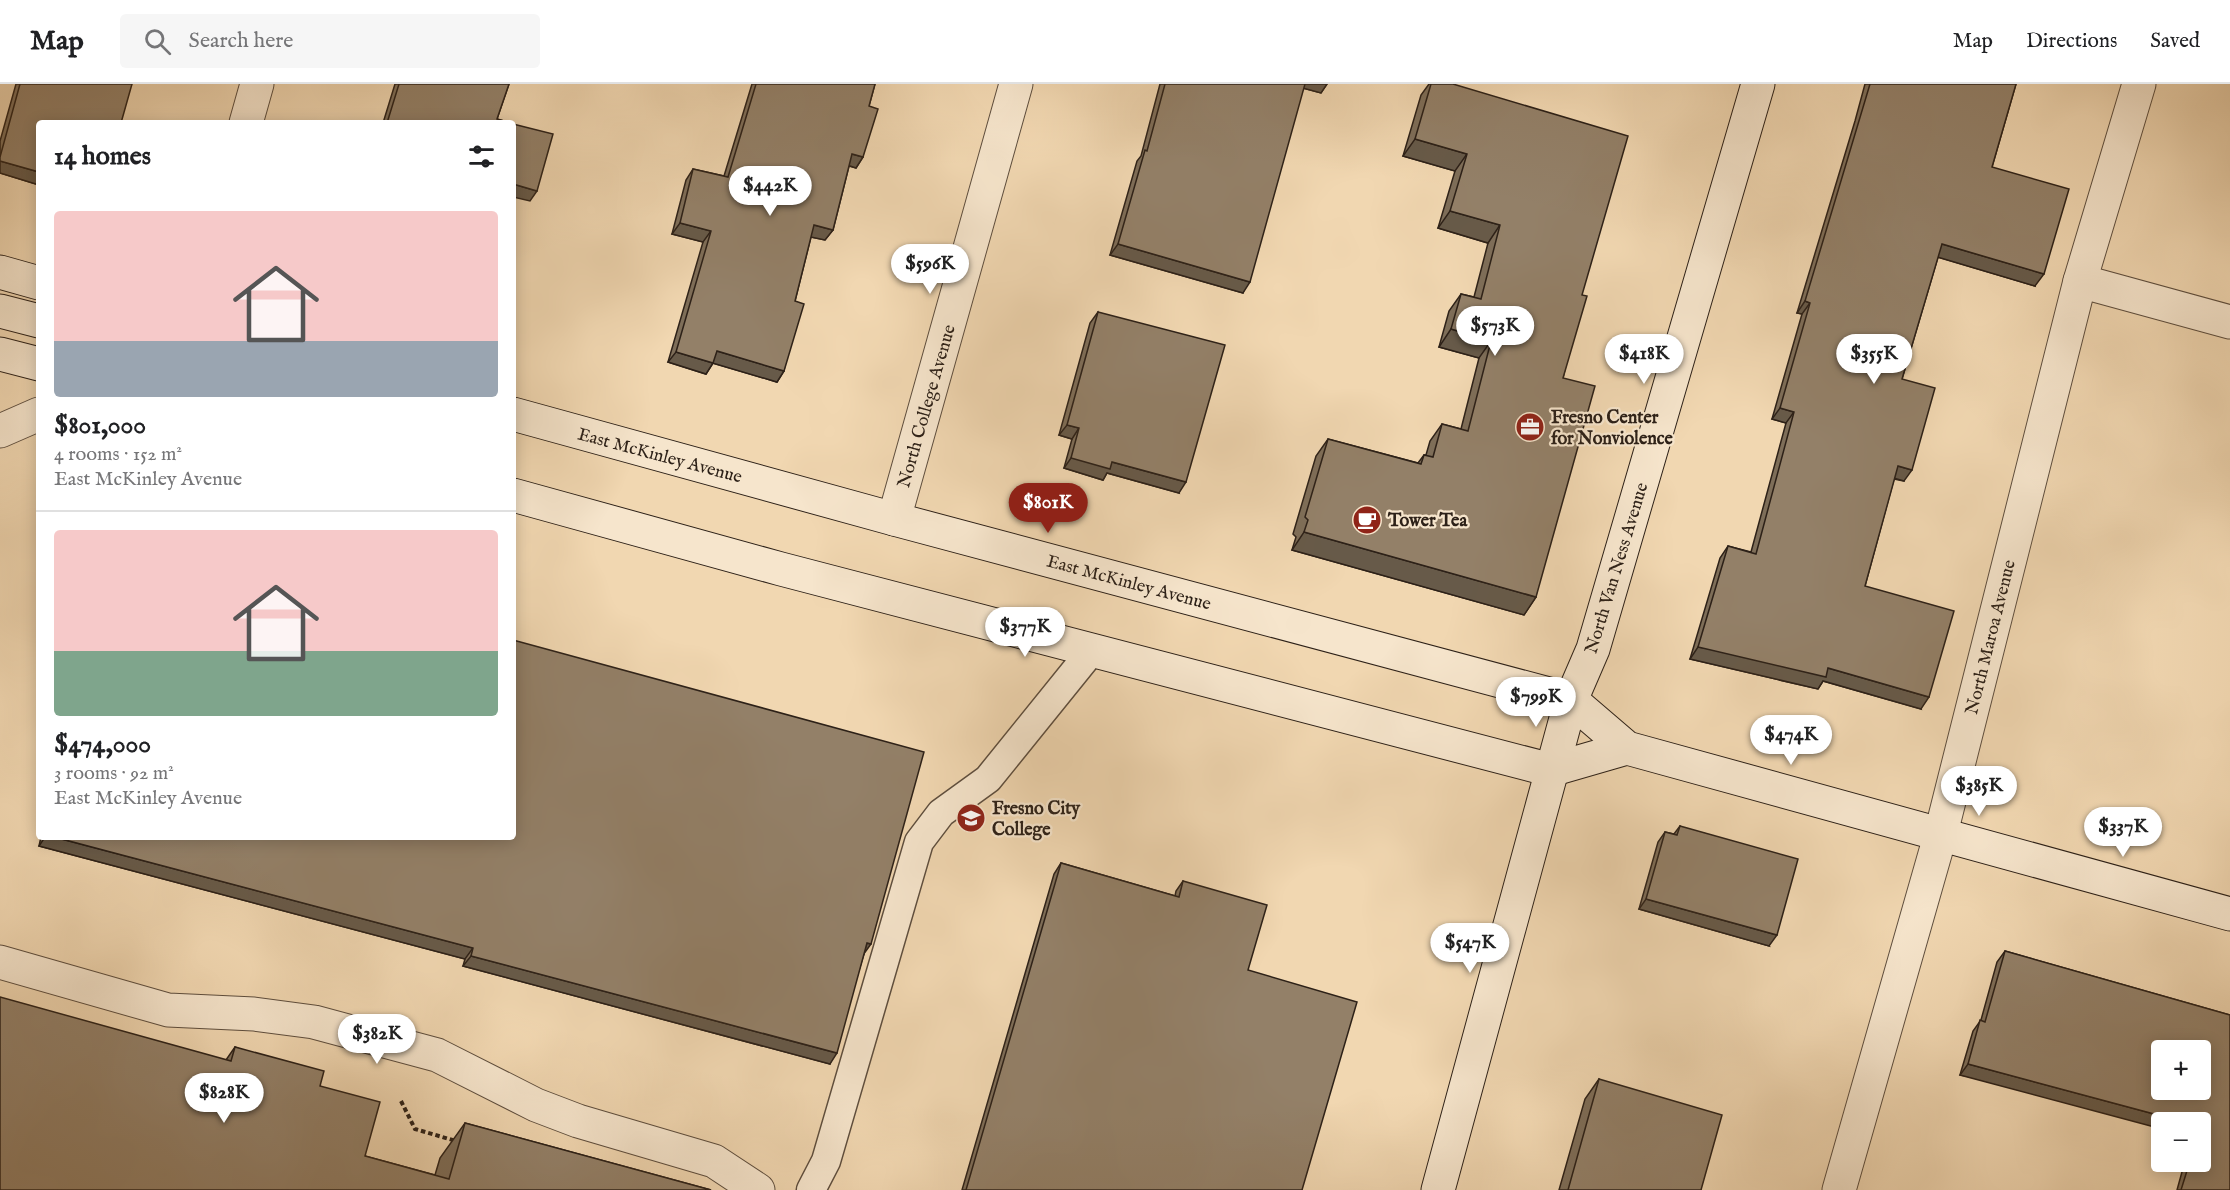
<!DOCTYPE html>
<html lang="en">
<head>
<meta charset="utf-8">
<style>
	body { margin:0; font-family:"IM FELL English",serif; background:#f6f6f6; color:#202124; height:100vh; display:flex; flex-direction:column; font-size:22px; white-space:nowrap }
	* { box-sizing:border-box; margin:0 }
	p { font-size:20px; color:#757577 }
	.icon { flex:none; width:33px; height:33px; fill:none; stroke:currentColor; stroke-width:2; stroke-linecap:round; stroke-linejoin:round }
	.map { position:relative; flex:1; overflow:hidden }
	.panel { position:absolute; left:36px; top:36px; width:480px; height:720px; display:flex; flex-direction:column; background:#fff; border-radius:6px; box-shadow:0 3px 15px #0003 }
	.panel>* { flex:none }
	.tools { position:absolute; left:2151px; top:956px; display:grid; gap:12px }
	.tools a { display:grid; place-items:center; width:60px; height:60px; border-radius:6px; background:#fff; box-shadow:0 3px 15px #0003; font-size:30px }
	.price { position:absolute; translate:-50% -51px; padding:0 14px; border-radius:21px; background:#fff; color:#222; font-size:20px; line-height:39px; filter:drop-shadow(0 2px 3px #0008) }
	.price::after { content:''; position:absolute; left:50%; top:36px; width:18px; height:14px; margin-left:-9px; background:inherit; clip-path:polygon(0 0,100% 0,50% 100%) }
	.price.on { background:#8f2418; color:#fff }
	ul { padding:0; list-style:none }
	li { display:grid; align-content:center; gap:12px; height:318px; padding:0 18px }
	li+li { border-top:2px solid #e0e0e0 }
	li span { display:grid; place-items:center; height:186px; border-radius:6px; color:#555 }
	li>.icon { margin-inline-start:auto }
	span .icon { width:108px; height:108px; fill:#fffc; stroke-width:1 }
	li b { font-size:26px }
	h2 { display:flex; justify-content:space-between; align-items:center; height:72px; padding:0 18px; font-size:26px }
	header { display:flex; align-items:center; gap:36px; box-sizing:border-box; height:84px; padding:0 30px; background:#fff; border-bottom:2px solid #e0e0e0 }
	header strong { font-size:28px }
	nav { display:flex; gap:33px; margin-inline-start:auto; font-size:21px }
	.search { width:420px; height:54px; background:#f6f6f6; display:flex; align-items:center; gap:15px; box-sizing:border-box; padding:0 21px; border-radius:6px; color:#757577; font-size:22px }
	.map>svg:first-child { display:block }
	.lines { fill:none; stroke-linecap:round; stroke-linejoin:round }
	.service-casing { stroke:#5e4e3e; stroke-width:31 }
	.minor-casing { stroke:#5e4e3e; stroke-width:35 }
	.secondary-casing { stroke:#2d2118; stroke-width:35 }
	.path { stroke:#2d2118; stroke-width:4; stroke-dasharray:4.5 3; stroke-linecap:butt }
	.service { stroke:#f6e5cc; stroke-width:28 }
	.minor { stroke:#f6e5cc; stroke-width:33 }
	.secondary { stroke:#f6e5cc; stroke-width:33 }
	.wall { fill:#7e6e59; stroke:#2d2118; stroke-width:1.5 }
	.shaded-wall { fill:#675a49; stroke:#2d2118; stroke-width:1.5 }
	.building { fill:#938068; stroke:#2d2118; stroke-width:1.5; fill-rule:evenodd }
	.labels { text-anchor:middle; stroke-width:4.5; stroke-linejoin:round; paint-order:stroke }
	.street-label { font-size:18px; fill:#2d2118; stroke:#f6e5cc }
	.poi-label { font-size:18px; font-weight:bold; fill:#2d2118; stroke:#f6e5cc; text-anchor:start }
</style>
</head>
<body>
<header>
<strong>Map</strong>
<div class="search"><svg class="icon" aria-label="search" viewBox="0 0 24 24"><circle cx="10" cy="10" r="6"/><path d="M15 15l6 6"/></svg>Search here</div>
<nav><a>Map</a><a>Directions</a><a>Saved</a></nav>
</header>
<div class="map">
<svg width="2230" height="1106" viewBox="0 0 2230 1106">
	<rect width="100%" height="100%" fill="#f1d7b1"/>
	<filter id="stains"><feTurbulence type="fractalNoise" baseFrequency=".00333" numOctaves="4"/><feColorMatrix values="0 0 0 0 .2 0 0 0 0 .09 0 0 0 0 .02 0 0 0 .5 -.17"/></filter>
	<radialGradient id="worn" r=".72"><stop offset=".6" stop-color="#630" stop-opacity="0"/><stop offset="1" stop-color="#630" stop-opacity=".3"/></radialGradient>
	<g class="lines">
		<g class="service-casing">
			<path id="service" d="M811 1106 826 1077 919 758 941 729 988 695 1093 565"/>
		</g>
		<g class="minor-casing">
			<g id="minor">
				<path d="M246 39 257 0"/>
				<path d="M2080 197 2230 238"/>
				<path d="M0 347 39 330"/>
				<path d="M894 435 1016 0"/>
				<path d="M0 878 168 926 254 930 314 938 437 971 536 1021 578 1037 714 1077 758 1106"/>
				<path d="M1839 1106 1941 749 2080 197 2139 0"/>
			</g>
		</g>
		<g class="secondary-casing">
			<g id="secondary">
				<path d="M0 188 39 199"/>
				<path d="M0 227 39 237"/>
				<path d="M0 270 39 280"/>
				<path d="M513 330 894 435 1571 616 1627 664 2230 830"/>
				<path d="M513 411 781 485 1551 686 1627 664"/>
				<path d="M1438 1106 1571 616 1593 565 1758 0"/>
			</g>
		</g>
		<path class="path" d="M401 1017 415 1045 456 1057"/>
		<use href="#service" class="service"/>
		<use href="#minor" class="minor"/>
		<use href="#secondary" class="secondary"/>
	</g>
	<g class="wall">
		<path d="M16 0H132L39 39V101L0 89V57Z"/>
		<path d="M395 0H509L497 35 511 39H383Z"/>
		<path d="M752 0H875L869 22 863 73 856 84 849 82 833 146 825 156 811 153 795 217 784 287 777 298 713 279 706 290 668 278 703 158 672 150 686 96 693 85 724 92Z"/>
		<path d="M1160 0H1327L1321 9 1303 4 1243 209 1110 171 1137 77 1141 72Z"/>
		<path d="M1429 0H1453L1582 211 1563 294 1536 513 1524 531 1292 466 1296 453 1293 450 1316 372 1328 355 1418 379 1424 371H1426L1430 357 1442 340 1461 345 1479 274 1439 263 1449 227 1461 210 1474 213 1488 159 1438 144 1455 87 1403 72 1421 11Z"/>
		<path d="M1865 0H2016L1992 83 2035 202 1938 173 1902 295 1904 397 1894 395 1865 502 1921 625 1823 597 1818 605 1690 575 1720 474 1728 462 1751 468 1786 339 1772 335 1802 230 1797 229 1855 37Z"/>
		<path d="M1098 228 1179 409 1107 389 1103 396 1064 384 1072 355 1059 351 1090 239Z"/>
		<path d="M1680 742 1769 862 1639 825 1658 758 1665 748 1674 750Z"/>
		<path d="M41 753H513L864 870 830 980 463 882 465 875 39 762Z"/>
		<path d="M1061 779 1175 812 1176 807 1183 797 1248 886 1302 1106H962L1054 790Z"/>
		<path d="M2005 867 2230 931V1106H2177L2185 1077H2200V1038L1960 991 1973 947 1981 936 1997 878Z"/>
		<path d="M235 963 320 1002 365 1072 435 1091 440 1074 465 1039 711 1106H0L226 976Z"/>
		<path d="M1599 995 1701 1106H1559L1585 1015Z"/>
	</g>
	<g class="shaded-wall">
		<path d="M1301 0H1327L1321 9 1299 3Z"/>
		<path d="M1415 55 1467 70 1455 87 1403 72Z"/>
		<path d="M852 70 863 73 856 84 844 80Z"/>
		<path d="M0 77 39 88V101L0 89Z"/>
		<path d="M513 100 537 107 530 117 513 113Z"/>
		<path d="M1450 127 1500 141 1488 159 1438 144Z"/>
		<path d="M680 139 711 147 703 158 672 150Z"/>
		<path d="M814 141 833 146 825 156 806 152Z"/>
		<path d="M1118 160 1250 198 1243 209 1110 171Z"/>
		<path d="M1942 160 2044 190 2035 202 1934 172Z"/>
		<path d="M1805 217 1810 219 1802 230 1797 229Z"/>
		<path d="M1451 245 1491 257 1479 274 1439 263Z"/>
		<path d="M717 267 784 287 777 298 709 278Z"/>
		<path d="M676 268 713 279 706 290 668 278Z"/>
		<path d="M1780 324 1794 328 1786 339 1772 335Z"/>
		<path d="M1067 341 1079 344 1072 355 1059 351Z"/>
		<path d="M1071 374 1112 378 1186 398 1179 409 1107 389 1103 396 1064 384Z"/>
		<path d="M1898 382 1912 386 1904 397 1890 393Z"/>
		<path d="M1304 448 1536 513 1524 531 1292 466Z"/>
		<path d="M1698 563 1828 584 1929 613 1921 625 1823 597 1818 605 1690 575Z"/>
		<path d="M45 753H54L473 864 465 875 39 762Z"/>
		<path d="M1646 815 1777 851 1769 862 1639 825Z"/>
		<path d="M867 859 871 860 863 871Z"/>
		<path d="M471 872 837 969 830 980 463 882Z"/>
		<path d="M1968 980 2184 1038H2162V1045L1960 991Z"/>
	</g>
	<g class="building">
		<path d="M20 0H132L121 39H39V88L0 77V73Z"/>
		<path d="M399 0H509L497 35 511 39H387Z"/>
		<path d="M756 0H875L869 22 878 25 863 73 852 70 833 146 814 141 795 217 804 220 784 287 717 267 713 279 676 268 711 147 680 139 693 85 728 93Z"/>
		<path d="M1165 0H1305L1250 198 1118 160 1145 66 1147 67Z"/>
		<path d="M1431 0H1453L1628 52 1582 211 1587 212 1563 294 1595 302 1536 513 1304 448 1308 436 1305 433 1328 355 1421 380 1424 371 1433 373 1442 340 1468 347 1491 257 1451 245 1461 210 1481 215 1500 141 1450 127 1467 70 1415 55Z"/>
		<path d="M1870 0H2016L1992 83 2069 105 2044 190 1942 160 1902 295 1935 304 1912 386 1898 382 1865 502 1954 527 1929 613 1828 584 1826 593 1698 563 1728 462 1756 470 1794 328 1780 324 1810 219 1805 217Z"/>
		<path d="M513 40 553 50 537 107 513 100Z"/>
		<path d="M1098 228 1225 261 1186 398 1112 378 1110 385 1071 374 1079 344 1067 341Z"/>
		<path d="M513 556 924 668 871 860 867 859 837 969 471 872 473 864 54 753H513Z"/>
		<path d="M1680 742 1798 775 1777 851 1646 815 1665 748 1677 751Z"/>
		<path d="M1061 779 1179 813 1183 797 1267 821 1248 886 1357 918 1302 1106H966Z"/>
		<path d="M2005 867 2230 931V1106H2181L2190 1077H2200V1038H2184L1968 980 1980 936 1985 938ZM2162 966H2200V1005H2162Z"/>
		<path d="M0 913 231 977 235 963 324 987 320 1002 380 1018 365 1072 449 1095 465 1039 711 1106H0Z"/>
		<path d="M1599 995 1722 1031 1701 1106H1568Z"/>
	</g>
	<defs>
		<g id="office-disc" transform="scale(1.5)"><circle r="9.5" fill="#8f2418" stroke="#f6e5cc"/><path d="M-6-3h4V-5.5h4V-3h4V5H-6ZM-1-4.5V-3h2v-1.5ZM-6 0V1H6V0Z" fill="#fff"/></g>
		<g id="cafe-disc" transform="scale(1.5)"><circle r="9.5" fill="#8f2418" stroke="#f6e5cc"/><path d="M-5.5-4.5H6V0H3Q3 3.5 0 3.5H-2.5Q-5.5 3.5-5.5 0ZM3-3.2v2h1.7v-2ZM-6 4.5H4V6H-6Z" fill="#fff"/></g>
		<g id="university-disc" transform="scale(1.5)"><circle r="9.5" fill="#8f2418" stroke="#f6e5cc"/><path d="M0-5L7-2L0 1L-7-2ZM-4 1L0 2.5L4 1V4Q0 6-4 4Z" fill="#fff"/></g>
	</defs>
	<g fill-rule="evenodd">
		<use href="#office-disc" x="1530" y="343"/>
		<use href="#cafe-disc" x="1367" y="436"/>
		<use href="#university-disc" x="971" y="734"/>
	</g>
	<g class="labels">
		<g class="street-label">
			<text transform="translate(926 322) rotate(-74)" y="6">North College Avenue</text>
			<text transform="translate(660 371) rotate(15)" y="6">East McKinley Avenue</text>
			<text transform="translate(1616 484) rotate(-73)" y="6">North Van Ness Avenue</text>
			<text transform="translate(1129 498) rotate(15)" y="6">East McKinley Avenue</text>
			<text transform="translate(1990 553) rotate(-76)" y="6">North Maroa Avenue</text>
		</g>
		<g class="poi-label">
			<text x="1551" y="339">Fresno Center<tspan x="1551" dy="21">for Nonviolence</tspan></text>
			<text x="1388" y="442">Tower Tea</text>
			<text x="992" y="730">Fresno City<tspan x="992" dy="21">College</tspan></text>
		</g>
	</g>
	<rect width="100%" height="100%" filter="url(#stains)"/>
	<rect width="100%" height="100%" fill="url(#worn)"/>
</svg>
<div class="tools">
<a>+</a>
<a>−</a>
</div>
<b class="price" style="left:770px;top:133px">$442K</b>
<b class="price" style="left:930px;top:211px">$596K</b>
<b class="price" style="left:1495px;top:273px">$573K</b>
<b class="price" style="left:1644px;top:301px">$418K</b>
<b class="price" style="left:1874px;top:301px">$355K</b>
<b class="price on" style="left:1048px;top:450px">$801K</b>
<b class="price" style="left:1025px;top:574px">$377K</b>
<b class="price" style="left:1536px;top:644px">$799K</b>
<b class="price" style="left:1791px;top:682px">$474K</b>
<b class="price" style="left:1979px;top:733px">$385K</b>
<b class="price" style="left:2123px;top:774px">$337K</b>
<b class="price" style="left:1470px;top:890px">$547K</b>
<b class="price" style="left:377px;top:981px">$382K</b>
<b class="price" style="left:224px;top:1040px">$828K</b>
<section class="panel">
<h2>14 homes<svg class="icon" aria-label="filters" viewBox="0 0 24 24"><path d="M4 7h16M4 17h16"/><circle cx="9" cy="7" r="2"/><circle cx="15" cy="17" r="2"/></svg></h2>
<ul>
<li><span style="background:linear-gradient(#f6c9c9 70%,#9aa5b1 0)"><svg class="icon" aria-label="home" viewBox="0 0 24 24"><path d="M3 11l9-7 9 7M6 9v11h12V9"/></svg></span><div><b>$801,000</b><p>4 rooms · 152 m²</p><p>East McKinley Avenue</p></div></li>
<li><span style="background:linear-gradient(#f6c9c9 65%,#7fa58c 0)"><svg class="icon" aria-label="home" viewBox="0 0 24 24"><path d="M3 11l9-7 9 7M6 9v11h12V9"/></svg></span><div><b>$474,000</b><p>3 rooms · 92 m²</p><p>East McKinley Avenue</p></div></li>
</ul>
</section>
</div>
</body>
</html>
